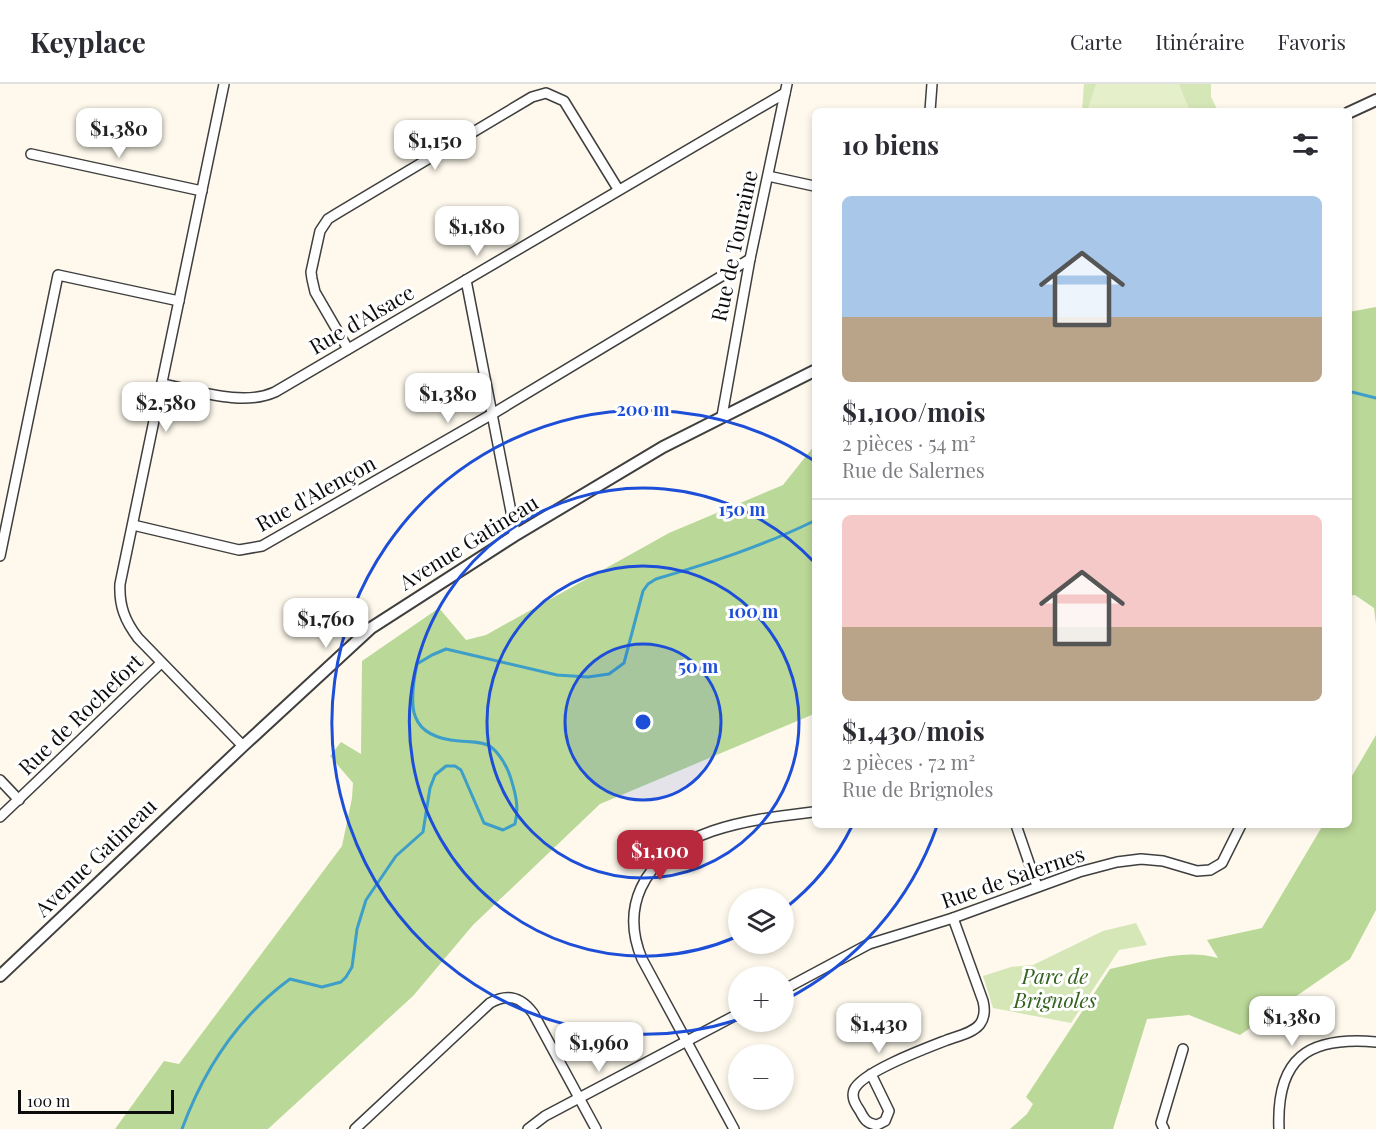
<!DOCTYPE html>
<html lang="fr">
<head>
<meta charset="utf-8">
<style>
	body { margin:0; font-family:"Playfair Display",serif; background:#f7f7f7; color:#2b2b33; height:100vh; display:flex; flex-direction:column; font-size:22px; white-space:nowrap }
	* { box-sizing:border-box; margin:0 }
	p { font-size:20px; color:#7c7c81 }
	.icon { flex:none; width:33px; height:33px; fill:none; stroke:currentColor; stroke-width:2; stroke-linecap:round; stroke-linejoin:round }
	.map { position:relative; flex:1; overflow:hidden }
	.sheet { position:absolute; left:812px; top:24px; width:540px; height:720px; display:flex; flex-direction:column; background:#fff; border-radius:9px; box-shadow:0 3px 9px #0003 }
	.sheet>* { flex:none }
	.tools { position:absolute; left:728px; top:804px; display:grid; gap:12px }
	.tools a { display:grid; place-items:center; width:66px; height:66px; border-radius:50%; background:#fff; box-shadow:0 3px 9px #0003; font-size:30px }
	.scale { position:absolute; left:18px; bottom:15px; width:156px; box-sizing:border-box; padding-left:6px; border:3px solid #0c0c0c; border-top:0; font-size:16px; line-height:21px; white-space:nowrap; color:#0c0c0c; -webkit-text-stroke:4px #fff; paint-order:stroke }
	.price { position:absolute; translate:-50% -51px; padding:0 14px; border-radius:12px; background:#fff; color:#222; font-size:20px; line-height:39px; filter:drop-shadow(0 2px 3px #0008) }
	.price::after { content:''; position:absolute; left:50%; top:36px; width:18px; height:14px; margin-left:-9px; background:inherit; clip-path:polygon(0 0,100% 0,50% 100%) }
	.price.active { background:#b8293d; color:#fff }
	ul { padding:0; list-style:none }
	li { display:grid; align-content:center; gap:12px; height:318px; padding:0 30px }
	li+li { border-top:2px solid #e1e1e2 }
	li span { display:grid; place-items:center; height:186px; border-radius:9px; color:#555 }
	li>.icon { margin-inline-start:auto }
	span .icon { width:108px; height:108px; fill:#fffc; stroke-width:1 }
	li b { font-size:26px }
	h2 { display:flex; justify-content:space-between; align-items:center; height:72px; padding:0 30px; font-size:26px }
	header { display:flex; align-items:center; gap:36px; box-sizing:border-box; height:84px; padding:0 30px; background:#fff; border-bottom:2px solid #e1e1e2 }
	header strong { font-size:28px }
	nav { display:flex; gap:33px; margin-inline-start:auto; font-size:21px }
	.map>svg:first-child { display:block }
	.green { fill:#d5e7b7 }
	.forest { fill:#bad897 }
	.pitch { fill:#e5efc9 }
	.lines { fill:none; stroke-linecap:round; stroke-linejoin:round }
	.stream { stroke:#3c9ec9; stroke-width:3 }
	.minor-casing { stroke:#3f3f3f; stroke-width:12 }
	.tertiary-casing { stroke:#3f3f3f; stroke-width:14 }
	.minor { stroke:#fff; stroke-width:9 }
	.tertiary { stroke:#fff; stroke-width:10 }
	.ring { fill:none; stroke:#1d4ed8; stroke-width:3 }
	.labels { text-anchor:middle; stroke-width:6; stroke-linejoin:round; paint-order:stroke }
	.street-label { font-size:21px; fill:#0c0c0c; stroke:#fff }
	.park-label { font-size:21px; font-style:italic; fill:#33621f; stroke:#fff }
	.centre { fill:#1d4ed8; stroke:#fff; stroke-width:3 }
	.ring-label { font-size:18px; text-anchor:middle; font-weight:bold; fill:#1d4ed8; stroke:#fff; stroke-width:6; stroke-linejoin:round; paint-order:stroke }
</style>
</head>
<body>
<header>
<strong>Keyplace</strong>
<nav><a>Carte</a><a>Itinéraire</a><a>Favoris</a></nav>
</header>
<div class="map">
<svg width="1376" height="1045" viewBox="0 0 1376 1045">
	<rect width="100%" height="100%" fill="#fef9ec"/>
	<g class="green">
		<path d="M1084 0H1211V13L1218 27H1082Z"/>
		<path d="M1136 839 1147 861 1119 866 1071 939 993 924 983 892 1011 883 1033 881 1103 847Z"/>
	</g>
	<g class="forest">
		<path d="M1376 223V540L1374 524 1355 511 1348 512 1349 228Z"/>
		<path d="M814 362V630L600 720 473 841 413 912 268 1045H115L164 977 179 980 342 762 352 714 353 699 330 672 341 658 361 670 362 577 439 524 466 556 486 551 669 449 783 401Z"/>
		<path d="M1376 651V826L1350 875 1240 951 1189 931 1147 935 1113 1045H1010L1027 1030 1033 1020 1026 1013 1110 885C1145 878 1183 864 1218 874L1207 856 1262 844 1323 741H1348L1349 697Z"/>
	</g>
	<path class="pitch" d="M1096 0H1179L1190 27H1087Z"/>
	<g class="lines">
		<g class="stream">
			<path d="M1348 307 1376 314"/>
			<path d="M182 1045C204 985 238 933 290 895L322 903 341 898 346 893 352 883 357 845 366 816 396 772 423 748 430 704 435 691 446 682H455L461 686 484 739 503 746 515 740C519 723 516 711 511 695 508 684 500 670 491 663 483 657 469 658 459 657 408 653 408 623 417 580L432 571 446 565 557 591 588 593 609 590 624 579 643 507 648 500 656 495C710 479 763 462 814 437"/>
		</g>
		<g class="minor-casing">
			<g id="minor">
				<path d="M224 0 120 500C119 522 125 537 138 554L243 662"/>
				<path d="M930 27 932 0"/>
				<path d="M31 70 202 107"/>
				<path d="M768 92 814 102"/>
				<path d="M466 196 514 443V452"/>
				<path d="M348 265 315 208 312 195 311 188 320 147 328 135 336 130 532 13 546 9 564 17 618 105"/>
				<path d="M162 300C196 306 242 323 275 308L785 9"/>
				<path d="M722 332 750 175 787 0"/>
				<path d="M133 441 239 466 262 462 494 329 750 175"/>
				<path d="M0 472 58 191 179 217"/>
				<path d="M0 696 19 716"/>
				<path d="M0 733 161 579"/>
				<path d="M1016 741 1037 802"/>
				<path d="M783 906 869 860 953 834 1079 788 1117 778 1141 775 1163 777 1197 787 1210 786 1222 779 1241 741"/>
				<path d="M871 990 889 1027 885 1037 877 1041C867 1040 864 1035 860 1027 856 1021 851 1014 854 1006 861 988 929 963 947 956 958 952 973 949 980 940 985 933 985 925 983 917L953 834"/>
				<path d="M355 1045 490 919C508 909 521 913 533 929L596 1045"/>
				<path d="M528 1045 545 1032 738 930"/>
				<path d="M734 1045 642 875C632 851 630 828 641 804 669 743 756 735 814 728"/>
				<path d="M1164 1045 1161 1039 1183 965"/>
				<path d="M1279 1045C1276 974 1308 952 1376 958"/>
			</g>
		</g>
		<g class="tertiary-casing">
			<g id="tertiary">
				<path d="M1348 29 1376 16"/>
				<path d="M0 892 243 662 371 544 514 452 663 363 814 287"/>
			</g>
		</g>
		<use href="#minor" class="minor"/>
		<use href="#tertiary" class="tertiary"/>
	</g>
	<circle cx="643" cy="638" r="78" fill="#1d4ed8" fill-opacity=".12"/>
	<g class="ring">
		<circle cx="643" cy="638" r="78"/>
		<circle cx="643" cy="638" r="156"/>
		<path d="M852 742A234 234 0 0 1 784 825M736 853A234 234 0 1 1 814 478"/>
		<path d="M937 742A312 312 0 0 1 785 916M737 936A312 312 0 1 1 813 376"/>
	</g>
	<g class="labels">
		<g class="street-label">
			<text transform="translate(735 162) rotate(-78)" y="7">Rue de Touraine</text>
			<text transform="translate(362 236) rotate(-30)" y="7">Rue d'Alsace</text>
			<text transform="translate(316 410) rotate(-29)" y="7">Rue d'Alençon</text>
			<text transform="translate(469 459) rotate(-32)" y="7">Avenue Gatineau</text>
			<text transform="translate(81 631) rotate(-44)" y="7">Rue de Rochefort</text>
			<text transform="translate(96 774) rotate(-44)" y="7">Avenue Gatineau</text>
			<text transform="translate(1013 794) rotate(-19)" y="7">Rue de Salernes</text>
		</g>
		<g class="park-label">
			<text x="1055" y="900">Parc de<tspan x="1055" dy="24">Brignoles</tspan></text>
		</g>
	</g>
	<circle cx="643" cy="638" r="9" class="centre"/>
	<g class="ring-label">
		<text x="643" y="332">200 m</text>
		<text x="742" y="432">150 m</text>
		<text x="753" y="534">100 m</text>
		<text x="698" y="589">50 m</text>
	</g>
</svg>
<div class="tools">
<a><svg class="icon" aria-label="layers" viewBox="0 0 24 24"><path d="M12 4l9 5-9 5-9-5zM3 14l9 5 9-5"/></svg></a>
<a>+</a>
<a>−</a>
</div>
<div class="scale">100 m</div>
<b class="price" style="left:119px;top:75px">$1,380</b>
<b class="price" style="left:435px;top:87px">$1,150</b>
<b class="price" style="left:477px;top:173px">$1,180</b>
<b class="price" style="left:448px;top:340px">$1,380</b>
<b class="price" style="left:166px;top:349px">$2,580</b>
<b class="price" style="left:326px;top:565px">$1,760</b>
<b class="price active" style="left:660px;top:797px">$1,100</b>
<b class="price" style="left:1292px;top:963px">$1,380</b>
<b class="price" style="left:879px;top:970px">$1,430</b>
<b class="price" style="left:599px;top:989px">$1,960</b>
<section class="sheet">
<h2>10 biens<svg class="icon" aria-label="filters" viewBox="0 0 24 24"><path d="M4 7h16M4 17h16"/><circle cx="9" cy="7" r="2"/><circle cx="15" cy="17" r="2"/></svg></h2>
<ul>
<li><span style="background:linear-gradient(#a9c7e8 65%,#b9a48a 0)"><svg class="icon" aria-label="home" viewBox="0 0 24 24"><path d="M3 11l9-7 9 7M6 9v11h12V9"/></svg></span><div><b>$1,100/mois</b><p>2 pièces · 54 m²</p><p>Rue de Salernes</p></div></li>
<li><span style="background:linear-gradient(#f6c9c9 60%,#b9a48a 0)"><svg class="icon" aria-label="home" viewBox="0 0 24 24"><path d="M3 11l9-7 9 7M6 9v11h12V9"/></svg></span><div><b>$1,430/mois</b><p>2 pièces · 72 m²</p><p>Rue de Brignoles</p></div></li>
</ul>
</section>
</div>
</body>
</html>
